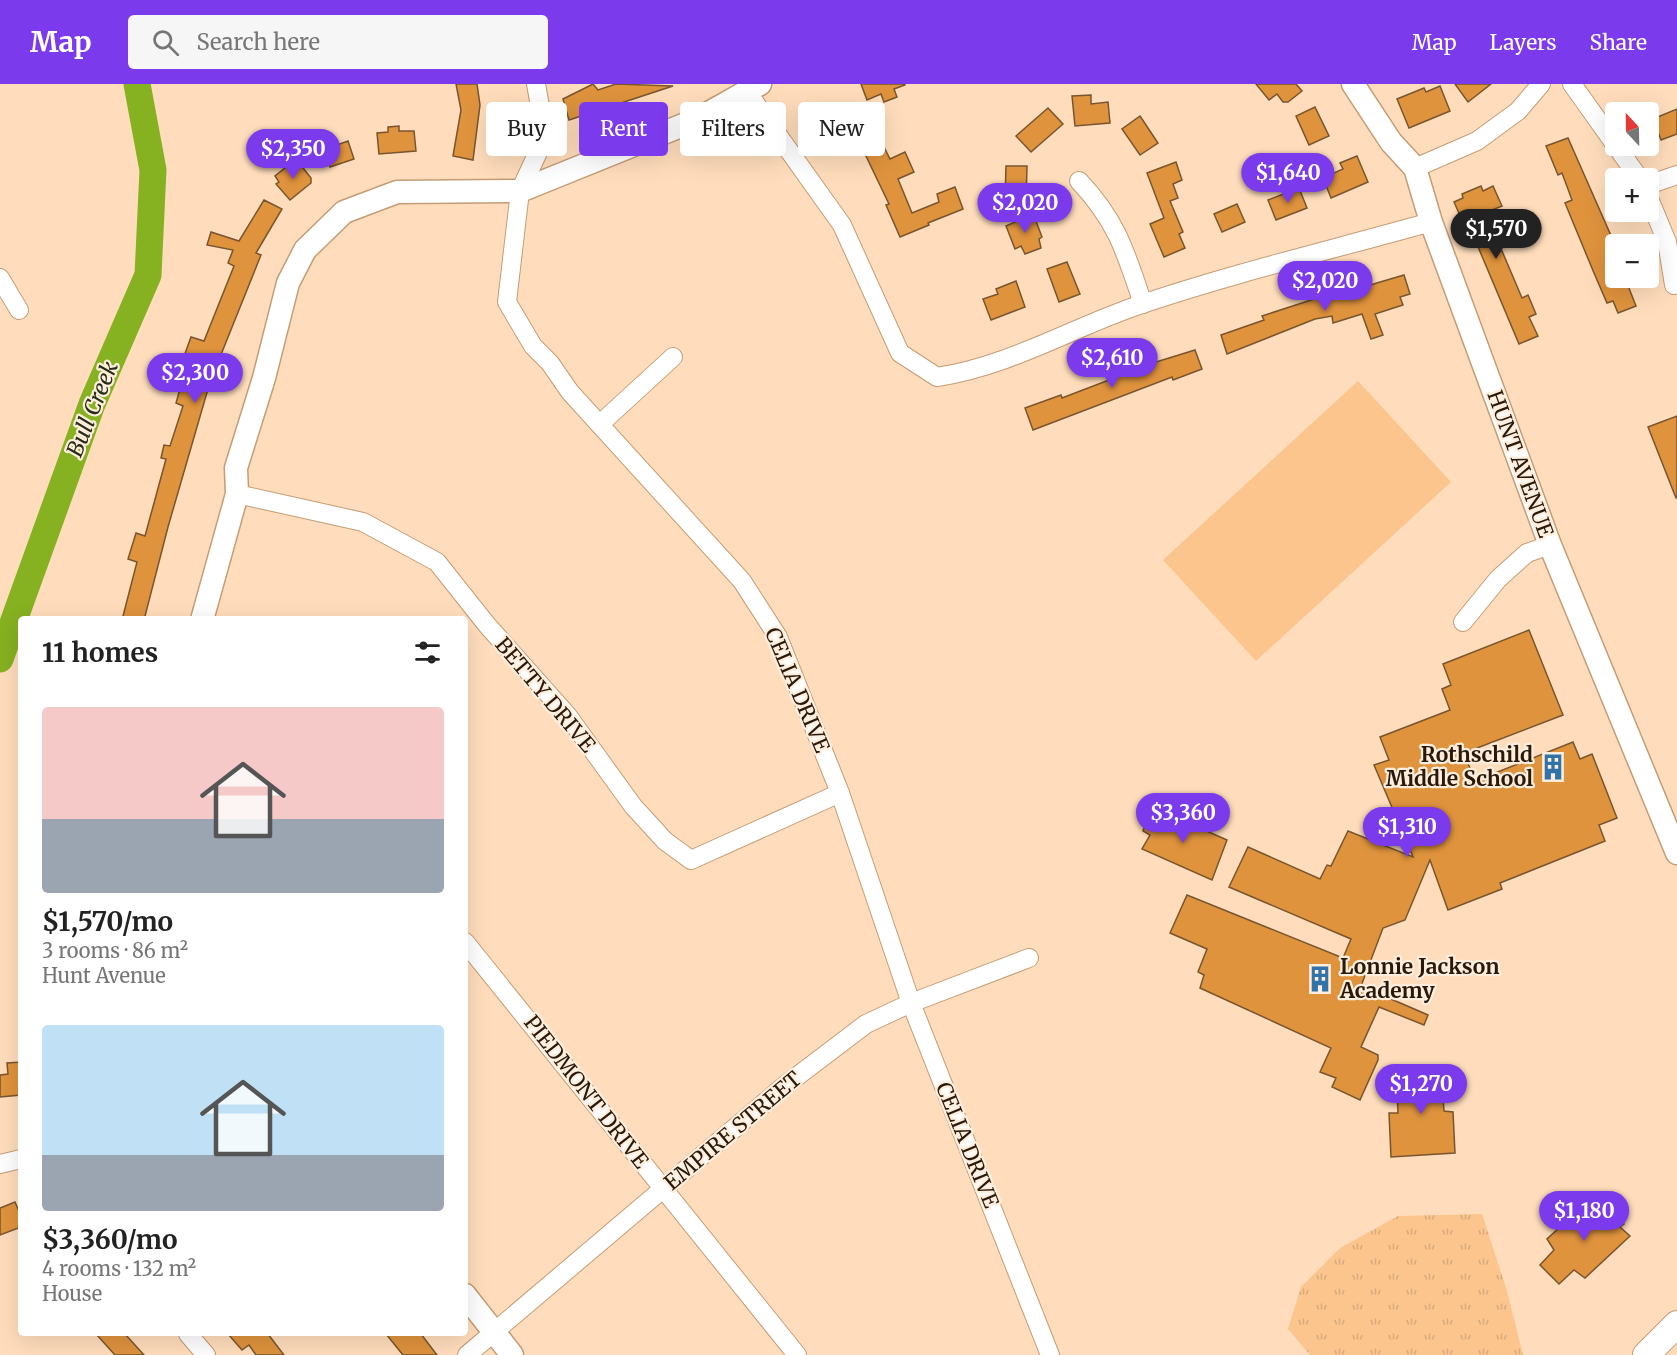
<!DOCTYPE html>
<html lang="en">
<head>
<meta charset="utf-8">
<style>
	body { margin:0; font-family:Merriweather,serif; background:#f6f6f6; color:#222; height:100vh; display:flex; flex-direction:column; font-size:22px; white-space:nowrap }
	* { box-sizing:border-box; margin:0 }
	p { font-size:20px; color:#767676 }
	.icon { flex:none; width:33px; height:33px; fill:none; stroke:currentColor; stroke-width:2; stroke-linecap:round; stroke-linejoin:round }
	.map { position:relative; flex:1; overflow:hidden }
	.sheet { position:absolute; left:18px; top:532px; width:450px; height:720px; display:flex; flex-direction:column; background:#fff; border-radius:6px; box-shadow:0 6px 24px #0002 }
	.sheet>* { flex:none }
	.top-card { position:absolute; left:486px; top:18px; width:570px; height:54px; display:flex; gap:12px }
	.needle { width:39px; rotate:338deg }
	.buttons { position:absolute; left:1605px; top:18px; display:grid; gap:12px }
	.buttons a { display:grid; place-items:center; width:54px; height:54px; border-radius:6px; background:#fff; box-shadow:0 6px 24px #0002; font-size:30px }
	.price { position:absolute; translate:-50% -51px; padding:0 14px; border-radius:21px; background:#7c3aed; color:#fff; font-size:20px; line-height:39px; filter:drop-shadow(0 2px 3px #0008) }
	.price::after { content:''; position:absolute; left:50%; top:36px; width:18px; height:14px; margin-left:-9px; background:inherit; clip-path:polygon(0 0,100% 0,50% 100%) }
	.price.selected { background:#222; color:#fff }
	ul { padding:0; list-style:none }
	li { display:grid; align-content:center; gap:12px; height:318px; padding:0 24px }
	li span { display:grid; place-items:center; height:186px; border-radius:6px; color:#555 }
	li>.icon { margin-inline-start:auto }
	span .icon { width:108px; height:108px; fill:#fffc; stroke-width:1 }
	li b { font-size:26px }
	h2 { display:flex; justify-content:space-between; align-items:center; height:72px; padding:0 24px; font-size:26px }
	.pill { padding:0 21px; border-radius:6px; background:#fff; box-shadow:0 6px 24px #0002; font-size:21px; line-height:54px }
	.pill.selected { background:#7c3aed; color:#fff }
	header { display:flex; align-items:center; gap:36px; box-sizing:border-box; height:84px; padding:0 30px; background:#7c3aed; color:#fff }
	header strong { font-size:28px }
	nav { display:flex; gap:33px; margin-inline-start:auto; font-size:21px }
	.search { width:420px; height:54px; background:#f6f6f6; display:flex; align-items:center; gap:15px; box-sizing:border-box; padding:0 21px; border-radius:6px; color:#767676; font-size:22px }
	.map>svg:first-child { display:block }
	.grass { fill:url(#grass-tufts) }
	.garden { fill:#fcc58e }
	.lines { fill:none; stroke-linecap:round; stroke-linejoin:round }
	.river { stroke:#86b120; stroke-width:27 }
	.building { fill:#df933d; stroke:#79552f; stroke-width:1.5 }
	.minor-casing { stroke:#c49c75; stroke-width:20 }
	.tertiary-casing { stroke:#c49c75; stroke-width:25 }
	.secondary-casing { stroke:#c49c75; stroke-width:28 }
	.minor { stroke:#fff; stroke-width:18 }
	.tertiary { stroke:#fff; stroke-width:22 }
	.secondary { stroke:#fff; stroke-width:26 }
	.labels { text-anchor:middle; stroke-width:4.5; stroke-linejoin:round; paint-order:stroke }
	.street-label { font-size:21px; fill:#281909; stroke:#fed }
	.poi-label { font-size:21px; font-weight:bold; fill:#281909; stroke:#fed; text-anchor:end }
	.water-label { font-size:22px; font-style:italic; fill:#252d17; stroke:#fed }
</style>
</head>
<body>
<header>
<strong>Map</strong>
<div class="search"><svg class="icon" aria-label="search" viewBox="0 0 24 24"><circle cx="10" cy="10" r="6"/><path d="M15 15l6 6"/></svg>Search here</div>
<nav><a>Map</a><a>Layers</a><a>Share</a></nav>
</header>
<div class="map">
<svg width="1677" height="1271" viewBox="0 0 1677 1271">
	<defs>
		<pattern id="grass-tufts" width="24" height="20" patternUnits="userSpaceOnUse" patternTransform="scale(1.5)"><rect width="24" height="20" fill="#fcc58e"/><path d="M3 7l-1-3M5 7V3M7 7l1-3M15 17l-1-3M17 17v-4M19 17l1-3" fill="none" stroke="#d8a979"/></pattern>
	</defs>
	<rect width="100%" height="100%" fill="#ffddbc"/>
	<path class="grass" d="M1482 1130 1507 1207 1523 1271H1310L1288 1245 1301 1203 1340 1164 1398 1132Z"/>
	<path class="garden" d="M1358 297 1451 398 1256 577 1163 476Z"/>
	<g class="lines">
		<path class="river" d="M0 575 92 320 148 191 153 86 137 0"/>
	</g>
	<g class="building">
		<path d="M456 0H477L480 21 473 76 453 72 461 26Z"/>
		<path d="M593 0 598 6 616 0 673 2 569 36 563 15Z"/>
		<path d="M861 0H905V1L894 5 897 13 884 18 881 10 867 16Z"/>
		<path d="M1256 0H1296L1302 7 1288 18H1283L1277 10 1269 16Z"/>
		<path d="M1455 0H1491L1468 18Z"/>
		<path d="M1440 2 1450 27 1409 44 1397 15 1424 4 1426 8Z"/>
		<path d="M1091 11V20L1108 18 1110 39 1075 42 1072 12Z"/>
		<path d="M1315 23 1329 52 1309 61 1296 32Z"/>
		<path d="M1048 24 1063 40 1031 68 1016 52Z"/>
		<path d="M1677 25V50L1661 56 1653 35Z"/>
		<path d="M1140 32 1158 59 1140 71 1122 45Z"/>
		<path d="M399 42V47H414L416 67 379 70 377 49 388 48V43Z"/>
		<path d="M1568 54 1616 163V194H1625L1636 222 1618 229 1613 217 1607 219 1594 189 1565 119 1572 116 1562 89 1558 91 1546 62Z"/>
		<path d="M348 57 354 75 330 83 323 66Z"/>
		<path d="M884 63 890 75 905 68 914 88 898 95 912 129 939 118 937 110 955 103 963 125 928 139 929 141 900 153 886 121 889 120 866 72Z"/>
		<path d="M1357 72 1368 98 1331 114 1323 94 1343 85 1340 79Z"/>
		<path d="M296 75 311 94V99L290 116 276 100 279 98 275 92Z"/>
		<path d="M1176 78 1182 96 1173 100 1178 114 1170 117 1183 148 1179 150 1185 164 1164 173 1150 140 1164 134 1147 89Z"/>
		<path d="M1006 82H1027L1026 118 1005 117Z"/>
		<path d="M1481 102 1483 107 1493 102 1502 122 1482 130 1498 168 1502 167 1522 214 1528 211 1536 230 1529 233 1538 252 1519 260 1476 158 1472 159 1454 118 1463 114 1462 110Z"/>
		<path d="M1299 104 1307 124 1276 136 1268 116Z"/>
		<path d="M264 116 282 125 256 169 261 171 210 298 168 443 144 536H122L137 478 128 475 136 449 145 452 166 375 161 374 164 361 170 362 183 322 176 319 180 305 187 307 196 279 183 275 191 253 204 257 234 182 228 179 233 166 207 161 211 148 239 157Z"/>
		<path d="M1237 120 1245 138 1222 148 1214 130Z"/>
		<path d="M1029 132H1034L1042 153 1039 155 1041 164 1025 170 1021 162 1015 165 1006 142Z"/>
		<path d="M1067 178 1080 210 1059 218 1047 185Z"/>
		<path d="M1404 191 1410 210 1400 213 1403 221 1375 230 1383 251 1371 255 1362 230 1333 239 1332 232 1315 235 1227 270 1221 251 1264 236 1262 232 1342 206 1343 209Z"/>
		<path d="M1016 197 1025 223 991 236 983 215 998 210 996 205Z"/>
		<path d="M1195 266 1202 285 1173 296 1172 293 1033 346 1025 324 1061 311 1062 314 1156 278Z"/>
		<path d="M1677 332V414H1676L1648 343Z"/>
		<path d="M1529 546 1563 631 1464 669 1475 697 1573 658 1580 675 1592 670 1617 734 1599 741 1605 757 1500 799 1502 805 1448 826 1430 776 1405 836 1383 844 1361 902 1428 931 1424 941 1379 923 1361 963 1378 971V976L1360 1016 1332 1003 1336 994 1320 988 1331 964 1200 904 1204 891 1198 888 1207 865 1170 849 1187 811 1343 874 1351 855 1229 803 1248 763 1320 795 1327 781 1331 782 1348 747 1413 773 1374 681 1389 676 1380 653 1450 626 1442 605 1451 601 1443 580Z"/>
		<path d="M1152 723 1227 756 1212 796 1142 765 1150 751 1143 747Z"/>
		<path d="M21 978V1011L0 1013V991L8 990 7 979Z"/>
		<path d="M1422 981 1441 983 1444 1027 1453 1028 1455 1069 1391 1073 1389 1029H1398L1396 985Z"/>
		<path d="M1592 1114 1624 1140 1620 1143 1630 1152 1585 1194 1574 1186 1559 1200 1540 1181 1554 1166 1547 1155Z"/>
		<path d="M15 1118 21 1132V1143L0 1151V1124Z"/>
		<path d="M96 1250H125L144 1271H115Z"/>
		<path d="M228 1250H268L284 1271H256L249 1261 242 1266Z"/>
		<path d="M386 1250H421L437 1271H403Z"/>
	</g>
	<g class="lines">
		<g class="minor-casing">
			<g id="minor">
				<path d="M536 0 541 28 539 66 520 107 507 218 533 262 550 279 570 308 742 497 778 553 840 709 911 919 1050 1271"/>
				<path d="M1572 0 1639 94"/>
				<path d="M748 9 842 141 900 269 937 293C1010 282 1073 243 1142 220 1237 188 1335 165 1431 138"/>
				<path d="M1415 84 1477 57 1518 27 1541 0"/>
				<path d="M1079 97C1117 137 1126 169 1143 220"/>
				<path d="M1648 101 1677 91"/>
				<path d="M1648 112 1667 158 1674 201"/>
				<path d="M0 194 19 226"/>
				<path d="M600 340 673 273"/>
				<path d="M237 410 363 438 437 478 487 541 568 632 633 722 665 757 691 776 840 709"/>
				<path d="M1463 538 1498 495 1527 469 1550 461"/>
				<path d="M465 858 797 1271"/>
				<path d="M0 1080 21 1075"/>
				<path d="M188 1250 206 1271"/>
				<path d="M467 1271 783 1003 866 940 911 919 1029 874"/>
			</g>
		</g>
		<g class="tertiary-casing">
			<g id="tertiary">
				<path d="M1353 0 1391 58 1415 84 1431 138 1550 461 1677 769"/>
				<path d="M202 536 237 410 236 384 264 294 288 199 305 166 344 128 397 108 520 107 698 35 760 0"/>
				<path d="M465 1211 512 1271"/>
			</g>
		</g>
		<g class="secondary-casing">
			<path id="secondary" d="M1646 1271 1677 1240"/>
		</g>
		<use href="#minor" class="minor"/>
		<use href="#tertiary" class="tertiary"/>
		<use href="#secondary" class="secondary"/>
	</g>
	<defs>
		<g id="building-bare" transform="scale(2.07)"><path d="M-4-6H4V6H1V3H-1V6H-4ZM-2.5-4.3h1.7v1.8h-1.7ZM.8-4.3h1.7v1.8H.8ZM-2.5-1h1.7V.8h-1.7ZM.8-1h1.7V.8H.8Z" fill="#2f73a8" stroke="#fed" stroke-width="2.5" paint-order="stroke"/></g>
	</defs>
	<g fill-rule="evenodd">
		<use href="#building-bare" x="1553" y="683"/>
		<use href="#building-bare" x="1320" y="895"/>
	</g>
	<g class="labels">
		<g class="street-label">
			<text transform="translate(1520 380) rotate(70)" y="7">HUNT AVENUE</text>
			<text transform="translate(797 606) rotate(67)" y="7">CELIA DRIVE</text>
			<text transform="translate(545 611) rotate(50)" y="7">BETTY DRIVE</text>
			<text transform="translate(586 1008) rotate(52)" y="7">PIEDMONT DRIVE</text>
			<text transform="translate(733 1047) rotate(-40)" y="7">EMPIRE STREET</text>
			<text transform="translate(967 1061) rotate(68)" y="7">CELIA DRIVE</text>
		</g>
		<g class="poi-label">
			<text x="1533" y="678">Rothschild<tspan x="1533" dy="24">Middle School</tspan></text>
			<text x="1340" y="890" text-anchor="start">Lonnie Jackson<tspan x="1340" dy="24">Academy</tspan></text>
		</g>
		<g class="water-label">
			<text transform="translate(92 325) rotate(-68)" y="8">Bull Creek</text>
		</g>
	</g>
</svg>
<div class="buttons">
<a><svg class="needle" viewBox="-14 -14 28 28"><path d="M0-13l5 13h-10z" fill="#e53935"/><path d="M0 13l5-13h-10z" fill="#767676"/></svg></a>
<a>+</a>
<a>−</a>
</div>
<b class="price" style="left:293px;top:96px">$2,350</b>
<b class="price" style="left:1288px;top:120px">$1,640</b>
<b class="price" style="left:1025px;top:150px">$2,020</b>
<b class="price selected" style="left:1496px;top:176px">$1,570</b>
<b class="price" style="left:1325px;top:228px">$2,020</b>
<b class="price" style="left:1112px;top:305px">$2,610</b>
<b class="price" style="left:195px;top:320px">$2,300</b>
<b class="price" style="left:1183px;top:760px">$3,360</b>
<b class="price" style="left:1407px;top:774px">$1,310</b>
<b class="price" style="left:1421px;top:1031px">$1,270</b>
<b class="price" style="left:1584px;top:1158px">$1,180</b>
<div class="top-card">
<a class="pill">Buy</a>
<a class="pill selected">Rent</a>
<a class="pill">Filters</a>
<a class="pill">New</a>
</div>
<section class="sheet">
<h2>11 homes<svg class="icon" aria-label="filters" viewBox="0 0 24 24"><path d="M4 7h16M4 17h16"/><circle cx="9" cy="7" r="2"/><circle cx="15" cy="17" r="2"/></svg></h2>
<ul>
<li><span style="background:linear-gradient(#f6c9c9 60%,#9aa5b1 0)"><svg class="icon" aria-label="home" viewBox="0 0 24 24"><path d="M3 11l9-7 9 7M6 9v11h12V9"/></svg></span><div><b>$1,570/mo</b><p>3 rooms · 86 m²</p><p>Hunt Avenue</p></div></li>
<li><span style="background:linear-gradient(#bfe0f5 70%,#9aa5b1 0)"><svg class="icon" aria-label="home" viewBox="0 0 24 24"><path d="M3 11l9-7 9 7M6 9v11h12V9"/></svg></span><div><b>$3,360/mo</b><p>4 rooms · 132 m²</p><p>House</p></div></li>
</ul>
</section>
</div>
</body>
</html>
